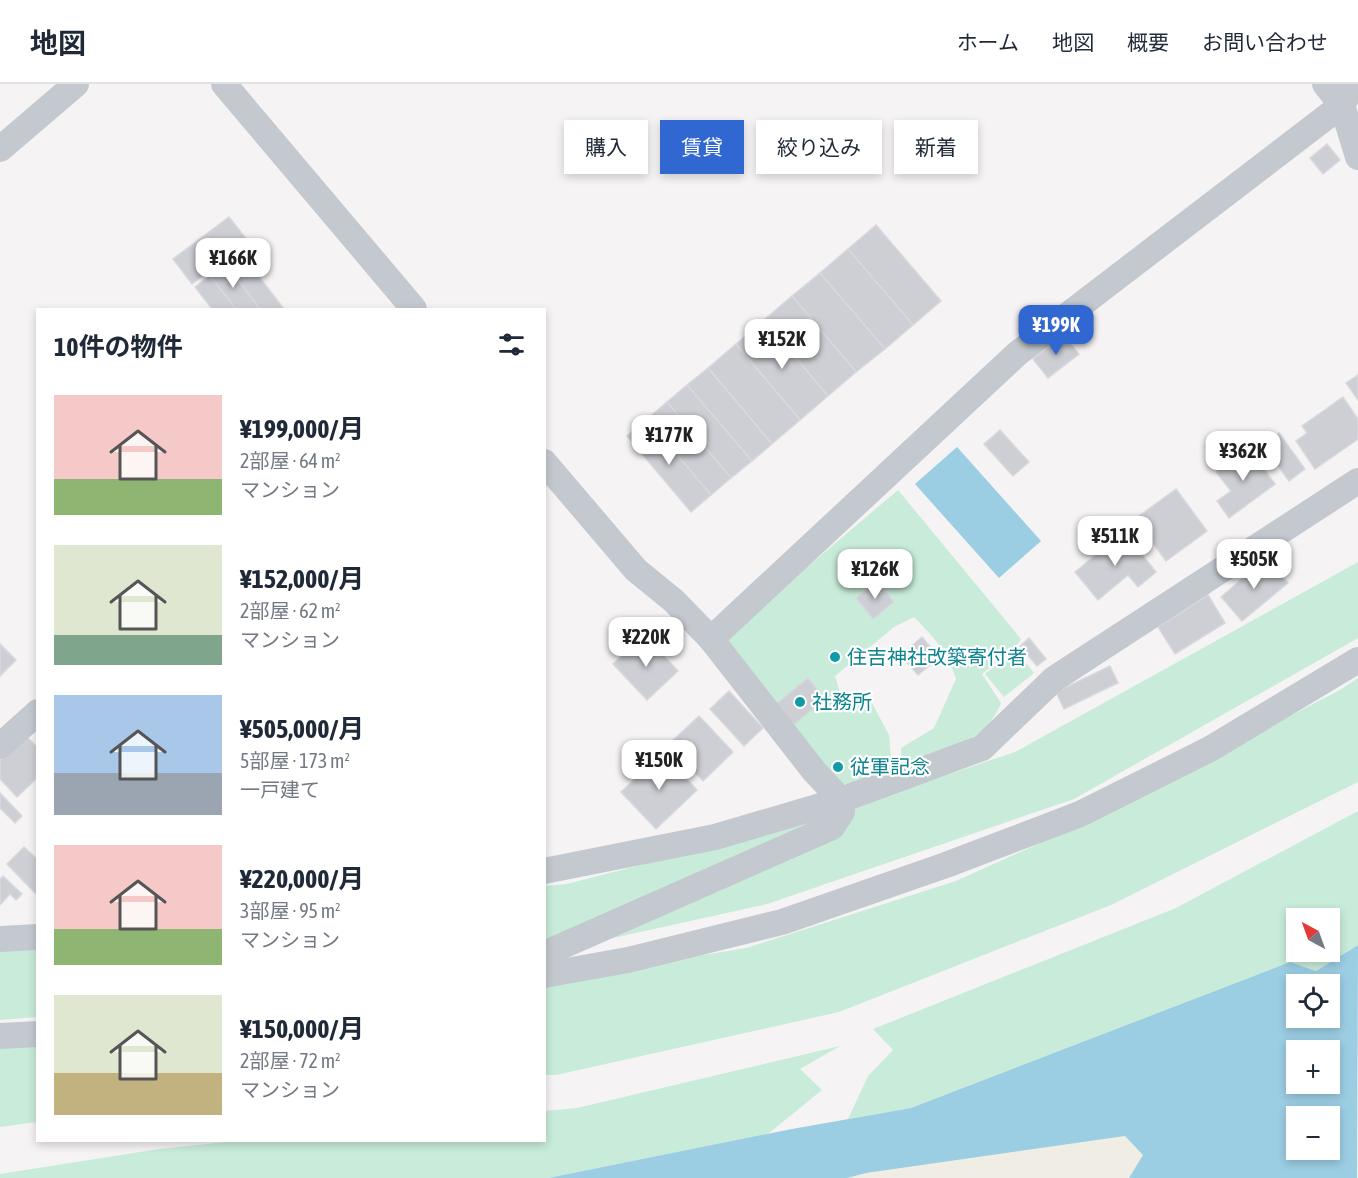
<!DOCTYPE html>
<html lang="ja">
<head>
<meta charset="utf-8">
<style>
	body { margin:0; font-family:"Asap Condensed","Noto Sans JP",sans-serif; background:#f2f2f3; color:#1f2937; height:100vh; display:flex; flex-direction:column; font-size:22px; white-space:nowrap }
	* { box-sizing:border-box; margin:0 }
	p { font-size:20px; color:#747a83 }
	.icon { flex:none; width:33px; height:33px; fill:none; stroke:currentColor; stroke-width:2; stroke-linecap:round; stroke-linejoin:round }
	.map { position:relative; flex:1; overflow:hidden }
	.details { position:absolute; left:36px; top:224px; width:510px; height:834px; display:flex; flex-direction:column; background:#fff; border-radius:0px; box-shadow:0 3px 9px #0003 }
	.details>* { flex:none }
	.banner { position:absolute; left:564px; top:36px; width:570px; height:54px; display:flex; gap:12px }
	.needle { width:39px; rotate:319deg }
	.tools { position:absolute; left:1286px; top:824px; display:grid; gap:12px }
	.tools a { display:grid; place-items:center; width:54px; height:54px; border-radius:0px; background:#fff; box-shadow:0 3px 9px #0003; font-size:30px }
	.price { position:absolute; translate:-50% -51px; padding:0 14px; border-radius:12px; background:#fff; color:#222; font-size:20px; line-height:39px; filter:drop-shadow(0 2px 3px #0008) }
	.price::after { content:''; position:absolute; left:50%; top:36px; width:18px; height:14px; margin-left:-9px; background:inherit; clip-path:polygon(0 0,100% 0,50% 100%) }
	.price.active { background:#3167d0; color:#fff }
	ul { padding:0; list-style:none }
	li { display:flex; align-items:center; gap:18px; height:150px; padding:0 18px }
	li span { display:grid; place-items:center; flex:none; width:168px; height:120px; border-radius:0px; color:#555 }
	li>.icon { margin-inline-start:auto }
	span .icon { width:72px; height:72px; fill:#fffc; stroke-width:1 }
	li b { font-size:26px }
	h2 { display:flex; justify-content:space-between; align-items:center; height:72px; padding:0 18px; font-size:26px }
	.chip { padding:0 21px; border-radius:0px; background:#fff; box-shadow:0 3px 9px #0003; font-size:21px; line-height:54px }
	.chip.active { background:#3167d0; color:#fff }
	header { display:flex; align-items:center; gap:36px; box-sizing:border-box; height:84px; padding:0 30px; background:#fff; border-bottom:2px solid #e0e1e3 }
	header strong { font-size:28px }
	nav { display:flex; gap:33px; margin-inline-start:auto; font-size:21px }
	.map>svg:first-child { display:block }
	.green { fill:#c8ecd9; fill-rule:evenodd }
	.sand { fill:#f0ede4 }
	.water { fill:#9bcde3; fill-rule:evenodd }
	.building { fill:#cdcfd4; stroke:#d8d9dd; stroke-width:1.5 }
	.lines { fill:none; stroke-linecap:round; stroke-linejoin:round }
	.minor { stroke:#c3c9cf; stroke-width:26 }
	.culture-dot { fill:#0f9aa8; stroke:#fff; stroke-width:2 }
	.labels { text-anchor:middle; stroke-width:4.5; stroke-linejoin:round; paint-order:stroke }
	.culture-label { font-size:20px; fill:#0d838f; stroke:#fff; text-anchor:start }
</style>
</head>
<body>
<header>
<strong>地図</strong>
<nav><a>ホーム</a><a>地図</a><a>概要</a><a>お問い合わせ</a></nav>
</header>
<div class="map">
<svg width="1358" height="1094" viewBox="0 0 1358 1094">
	<rect width="100%" height="100%" fill="#f5f3f3"/>
	<g class="green">
		<path d="M898 406 1021 555 1017 561 982 590 1001 619C986 659 939 670 902 681L901 664 934 644 956 595C948 569 934 553 914 533L894 543 835 592 842 615 871 617 889 651 892 687 849 701 830 698 721 556Z"/>
		<path d="M1358 478V554L1074 715 767 820 545 869 544 802 567 800 806 738 1015 668Z"/>
		<path d="M1015 566 1034 589 1004 613 985 590Z"/>
		<path d="M1358 594V698L1111 821 839 928 556 991H545V897L746 864 956 797 1076 743 1340 606Z"/>
		<path d="M1358 727V861L1316 887 1290 878 911 1024 848 1035 868 992 893 966 873 945 1176 824ZM1296 834H1329V867H1296Z"/>
		<path d="M37 859V933L0 936V864Z"/>
		<path d="M37 957V1038L0 1043V959Z"/>
		<path d="M840 962 800 985 822 1006 768 1050 548 1094H0V1090L159 1065 246 1056H544L545 1027 577 1024Z"/>
	</g>
	<path class="sand" d="M1125 1052 1144 1071 1129 1094H847L866 1089Z"/>
	<g class="water">
		<path d="M957 363 1041 457 999 494 915 400Z"/>
		<path d="M1358 861 1357 1094H1129L1143 1071 1125 1052 866 1089 847 1094H548L792 1045 911 1024 1290 878 1316 887ZM1296 900H1329V933H1296ZM1296 966H1329V999H1296ZM1296 1032H1329V1065H1296Z"/>
	</g>
	<g class="building">
		<path d="M1327 60 1340 76 1323 90 1310 74Z"/>
		<path d="M229 133 248 157 192 200 173 175Z"/>
		<path d="M876 141 941 217 913 241 848 165Z"/>
		<path d="M848 165 913 241 885 265 820 189Z"/>
		<path d="M241 169 284 225H260L226 180Z"/>
		<path d="M226 180 260 225H236L210 192Z"/>
		<path d="M820 189 885 265 856 288 792 212Z"/>
		<path d="M210 192 236 225H212L195 203Z"/>
		<path d="M792 212 856 288 828 312 764 236Z"/>
		<path d="M764 236 828 312 800 336 736 260Z"/>
		<path d="M1064 251 1079 270 1048 294 1033 275Z"/>
		<path d="M736 260 800 336 772 360 708 284Z"/>
		<path d="M708 284 772 360 752 377 687 301Z"/>
		<path d="M1358 291V316L1346 299Z"/>
		<path d="M687 301 752 377 731 394 667 318Z"/>
		<path d="M1343 313 1358 335V355L1315 385 1296 357 1307 349 1302 342Z"/>
		<path d="M667 318 731 394 711 411 647 335Z"/>
		<path d="M647 335 711 411 691 428 627 352Z"/>
		<path d="M1000 346 1029 378 1013 392 984 360Z"/>
		<path d="M1279 349 1305 385 1289 397 1263 361Z"/>
		<path d="M1248 364 1275 400 1229 434 1217 417 1231 407 1216 388Z"/>
		<path d="M1176 405 1207 447 1166 477 1135 435Z"/>
		<path d="M1124 448 1156 488 1138 503 1128 491 1098 516 1075 488Z"/>
		<path d="M1266 474 1288 499 1242 537 1221 513Z"/>
		<path d="M877 497 894 518 873 535 856 514Z"/>
		<path d="M1208 511 1225 539 1175 570 1158 543Z"/>
		<path d="M644 551 678 587 647 616 613 580Z"/>
		<path d="M922 553 939 574 918 591 901 571Z"/>
		<path d="M1029 554 1046 575 1037 582 1020 562Z"/>
		<path d="M0 560 16 576 0 592Z"/>
		<path d="M1110 582 1118 599 1064 625 1056 608Z"/>
		<path d="M808 594 825 615 792 642 775 621Z"/>
		<path d="M729 607 763 644 744 662 710 625Z"/>
		<path d="M699 632 733 668 703 697 668 661Z"/>
		<path d="M25 651 38 664V693L17 713 0 695V676Z"/>
		<path d="M663 669 697 706 656 745 621 708Z"/>
		<path d="M0 709 22 732 15 739 0 724Z"/>
		<path d="M24 763 38 776V812L7 780Z"/>
		<path d="M3 792 22 810 16 816 10 810 0 821V795Z"/>
	</g>
	<g class="lines">
		<g class="minor">
			<path d="M224 0 414 225"/>
			<path d="M1325 0 1342 21 1358 73"/>
			<path d="M0 65 76 0"/>
			<path d="M544 378 636 486 674 517 711 555 814 687 841 716 842 728 832 743 544 870"/>
			<path d="M711 555 1018 269 1342 21 1354 0"/>
			<path d="M0 662 38 628"/>
			<path d="M544 787 715 753 841 716 982 664 1054 595 1358 397"/>
			<path d="M0 855 38 853"/>
			<path d="M544 891 628 876 782 838 946 781 1080 730 1210 665 1358 576"/>
			<path d="M0 952 38 950"/>
		</g>
	</g>
	<g class="culture-dot">
		<circle cx="835" cy="573" r="6"/>
		<circle cx="800" cy="618" r="6"/>
		<circle cx="838" cy="683" r="6"/>
	</g>
	<g class="labels">
		<g class="culture-label">
			<text x="847" y="580">住吉神社改築寄付者</text>
			<text x="812" y="625">社務所</text>
			<text x="850" y="690">従軍記念</text>
		</g>
	</g>
</svg>
<div class="tools">
<a><svg class="needle" viewBox="-14 -14 28 28"><path d="M0-13l5 13h-10z" fill="#e53935"/><path d="M0 13l5-13h-10z" fill="#747a83"/></svg></a>
<a><svg class="icon" aria-label="locate" viewBox="0 0 24 24"><circle cx="12" cy="12" r="6"/><path d="M12 2v4M12 18v4M2 12h4M18 12h4"/></svg></a>
<a>+</a>
<a>−</a>
</div>
<b class="price" style="left:233px;top:205px">¥166K</b>
<b class="price active" style="left:1056px;top:272px">¥199K</b>
<b class="price" style="left:782px;top:286px">¥152K</b>
<b class="price" style="left:669px;top:382px">¥177K</b>
<b class="price" style="left:1243px;top:398px">¥362K</b>
<b class="price" style="left:1115px;top:483px">¥511K</b>
<b class="price" style="left:1254px;top:506px">¥505K</b>
<b class="price" style="left:875px;top:516px">¥126K</b>
<b class="price" style="left:646px;top:584px">¥220K</b>
<b class="price" style="left:659px;top:707px">¥150K</b>
<div class="banner">
<a class="chip">購入</a>
<a class="chip active">賃貸</a>
<a class="chip">絞り込み</a>
<a class="chip">新着</a>
</div>
<section class="details">
<h2>10件の物件<svg class="icon" aria-label="filters" viewBox="0 0 24 24"><path d="M4 7h16M4 17h16"/><circle cx="9" cy="7" r="2"/><circle cx="15" cy="17" r="2"/></svg></h2>
<ul>
<li><span style="background:linear-gradient(#f6c9c9 70%,#8fb573 0)"><svg class="icon" aria-label="home" viewBox="0 0 24 24"><path d="M3 11l9-7 9 7M6 9v11h12V9"/></svg></span><div><b>¥199,000/月</b><p>2部屋 · 64 m²</p><p>マンション</p></div></li>
<li><span style="background:linear-gradient(#dfe7d0 75%,#7fa58c 0)"><svg class="icon" aria-label="home" viewBox="0 0 24 24"><path d="M3 11l9-7 9 7M6 9v11h12V9"/></svg></span><div><b>¥152,000/月</b><p>2部屋 · 62 m²</p><p>マンション</p></div></li>
<li><span style="background:linear-gradient(#a9c7e8 65%,#9aa5b1 0)"><svg class="icon" aria-label="home" viewBox="0 0 24 24"><path d="M3 11l9-7 9 7M6 9v11h12V9"/></svg></span><div><b>¥505,000/月</b><p>5部屋 · 173 m²</p><p>一戸建て</p></div></li>
<li><span style="background:linear-gradient(#f6c9c9 70%,#8fb573 0)"><svg class="icon" aria-label="home" viewBox="0 0 24 24"><path d="M3 11l9-7 9 7M6 9v11h12V9"/></svg></span><div><b>¥220,000/月</b><p>3部屋 · 95 m²</p><p>マンション</p></div></li>
<li><span style="background:linear-gradient(#dfe7d0 65%,#c2b280 0)"><svg class="icon" aria-label="home" viewBox="0 0 24 24"><path d="M3 11l9-7 9 7M6 9v11h12V9"/></svg></span><div><b>¥150,000/月</b><p>2部屋 · 72 m²</p><p>マンション</p></div></li>
</ul>
</section>
</div>
</body>
</html>
